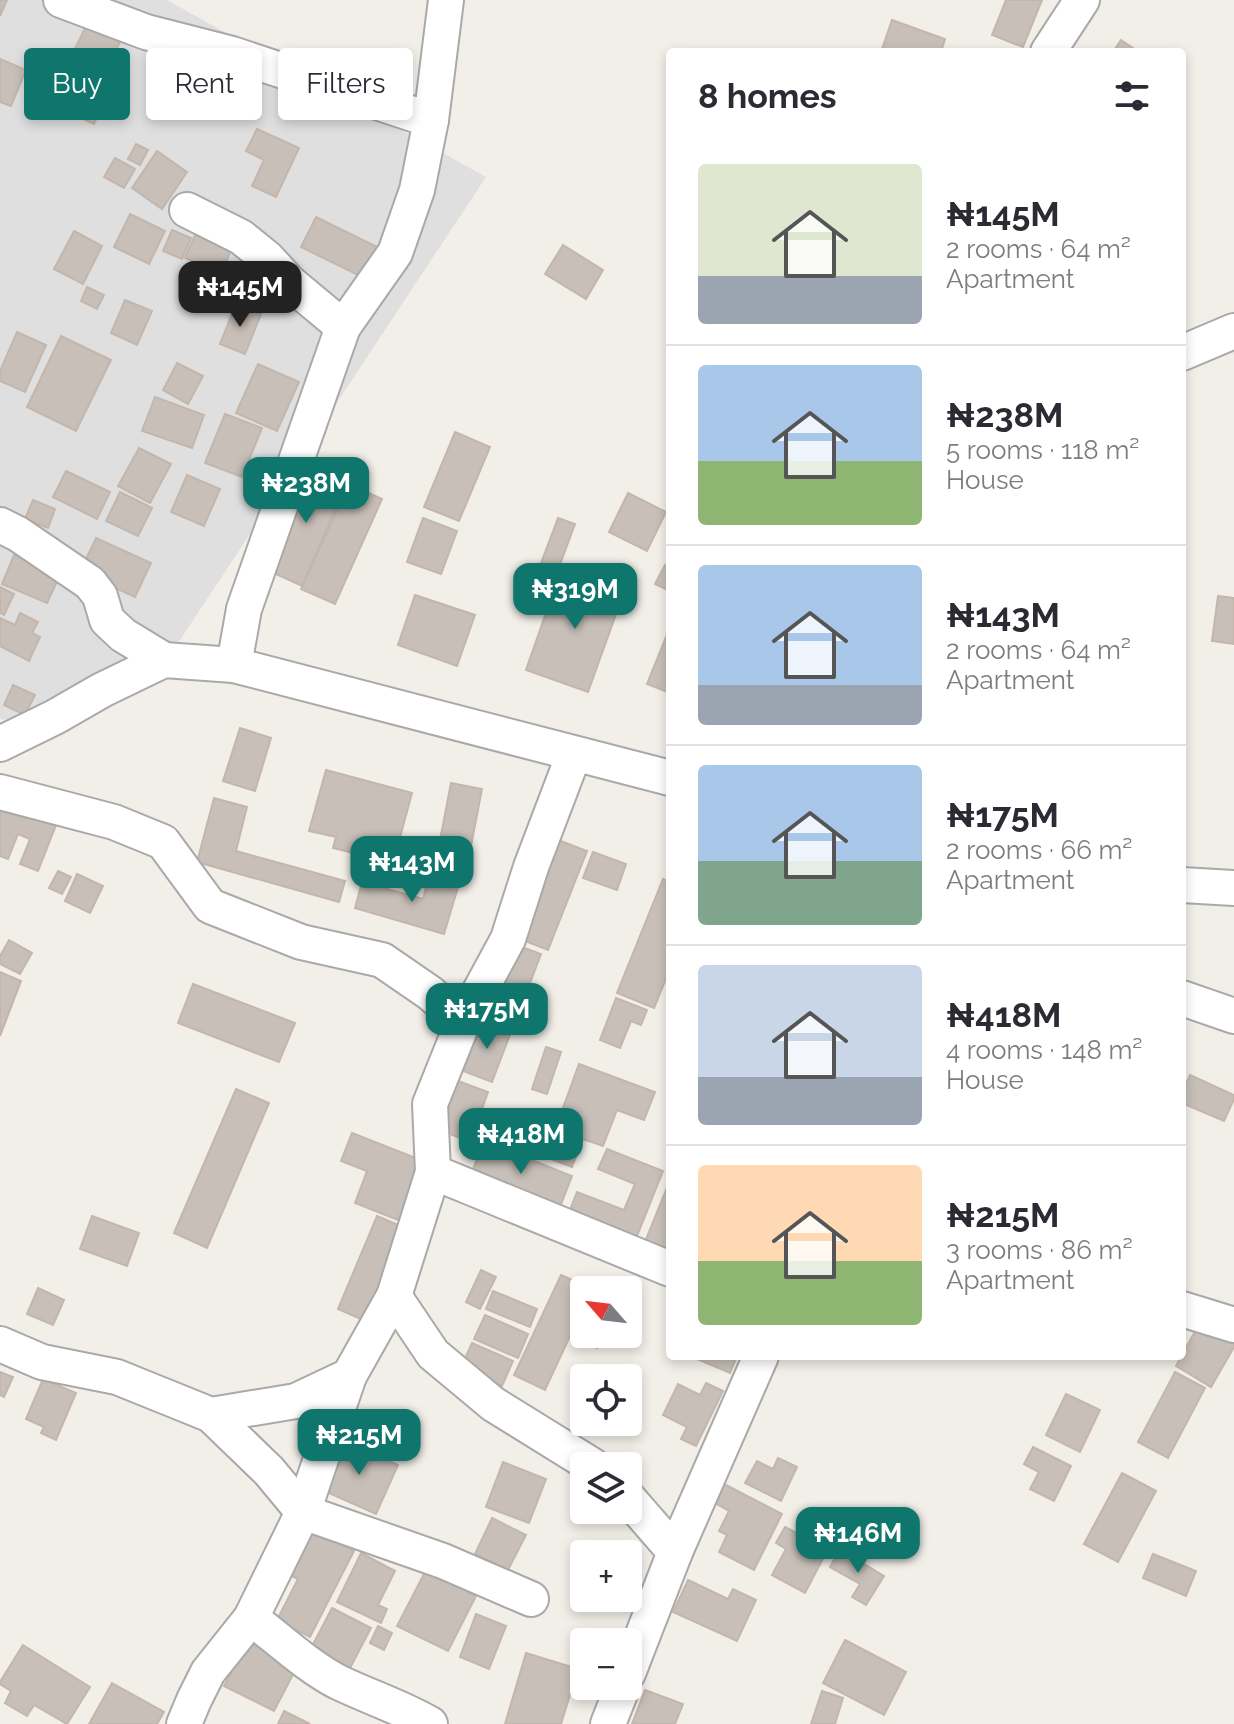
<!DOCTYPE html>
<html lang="en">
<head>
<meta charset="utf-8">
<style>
	body { margin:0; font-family:Raleway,sans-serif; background:#f2f2f3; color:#2b2b33; height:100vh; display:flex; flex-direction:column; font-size:30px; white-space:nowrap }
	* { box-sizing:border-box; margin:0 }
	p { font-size:26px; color:#7c7c81 }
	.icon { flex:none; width:44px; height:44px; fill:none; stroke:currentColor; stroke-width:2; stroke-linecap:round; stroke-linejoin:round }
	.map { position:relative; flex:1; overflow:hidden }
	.panel { position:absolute; left:666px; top:48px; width:520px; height:1312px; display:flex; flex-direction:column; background:#fff; border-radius:8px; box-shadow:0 4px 12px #0003 }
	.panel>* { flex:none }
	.top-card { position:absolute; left:24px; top:48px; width:522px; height:72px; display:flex; gap:16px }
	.needle { width:52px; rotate:298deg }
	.fabs { position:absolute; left:570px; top:1276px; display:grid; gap:16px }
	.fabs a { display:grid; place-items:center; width:72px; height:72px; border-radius:8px; background:#fff; box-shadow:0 4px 12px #0003; font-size:40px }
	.price { position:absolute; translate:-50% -68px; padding:0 18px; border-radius:16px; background:#0f766e; color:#fff; font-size:26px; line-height:52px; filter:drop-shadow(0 2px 4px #0008) }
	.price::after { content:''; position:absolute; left:50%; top:48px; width:24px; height:18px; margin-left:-12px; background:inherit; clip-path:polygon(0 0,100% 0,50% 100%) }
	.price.selected { background:#222; color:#fff }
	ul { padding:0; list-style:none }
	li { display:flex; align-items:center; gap:24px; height:200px; padding:0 32px }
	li+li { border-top:2px solid #e1e1e2 }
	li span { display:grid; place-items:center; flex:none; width:224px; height:160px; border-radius:8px; color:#555 }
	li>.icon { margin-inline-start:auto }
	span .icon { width:96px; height:96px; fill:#fffc; stroke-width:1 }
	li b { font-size:34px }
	h2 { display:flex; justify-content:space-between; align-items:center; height:96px; padding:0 32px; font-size:34px }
	.tag { padding:0 28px; border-radius:8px; background:#fff; box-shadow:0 4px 12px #0003; font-size:28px; line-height:72px }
	.tag.selected { background:#0f766e; color:#fff }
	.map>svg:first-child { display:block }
	.residential { fill:#e0dfdf }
	.building { fill:#c7bfb8; stroke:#c4b6ab; stroke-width:2 }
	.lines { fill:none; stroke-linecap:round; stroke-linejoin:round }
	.minor-casing { stroke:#a9a9a9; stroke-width:38 }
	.minor { stroke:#fff; stroke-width:34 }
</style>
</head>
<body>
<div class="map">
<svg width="1234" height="1724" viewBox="0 0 1234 1724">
	<rect width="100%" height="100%" fill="#f2efe9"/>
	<path class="residential" d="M0 0H167L486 177 180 640 57 723 0 719Z"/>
	<g class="building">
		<path d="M0 0H7L0 16Z"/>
		<path d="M1006 0H1042L1023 47 992 35Z"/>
		<path d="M892 20 945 39 941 52H881Z"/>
		<path d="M86 26 120 42 106 71 72 55Z"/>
		<path d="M1121 40 1139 52H1113Z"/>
		<path d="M0 59 26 70 11 106 0 102Z"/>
		<path d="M77 91 104 103 94 124 67 112Z"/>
		<path d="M257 129 299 148 276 197 252 186 264 160 246 151Z"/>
		<path d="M136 144 148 150 140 165 128 159Z"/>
		<path d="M157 151 187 172 162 209 132 188Z"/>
		<path d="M115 158 135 169 124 188 104 177Z"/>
		<path d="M130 214 165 231 149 264 114 247Z"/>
		<path d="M316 217 377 247 362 277 301 247Z"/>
		<path d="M172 230 191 238 182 259 163 251Z"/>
		<path d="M74 231 102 246 83 284 54 269Z"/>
		<path d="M195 235 231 250 221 274 185 258Z"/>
		<path d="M563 245 603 270 586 299 545 274Z"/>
		<path d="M87 287 104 295 97 309 81 301Z"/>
		<path d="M125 300 152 311 137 345 111 333Z"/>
		<path d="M236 304 261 314 245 354 220 344Z"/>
		<path d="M17 332 46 345 25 392 0 381V371Z"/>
		<path d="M61 336 111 360 76 431 27 407Z"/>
		<path d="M177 363 203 376 188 404 163 390Z"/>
		<path d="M258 364 299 382 277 431 236 413Z"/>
		<path d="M155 397 204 415 192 448 142 431Z"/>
		<path d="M225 414 262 428 242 477 205 463Z"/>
		<path d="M455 432 490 447 459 521 424 507Z"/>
		<path d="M139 448 171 464 150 503 118 486Z"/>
		<path d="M311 465 348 481 302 586 265 569Z"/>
		<path d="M66 471 110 492 97 519 53 497Z"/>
		<path d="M187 475 220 489 204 526 171 512Z"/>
		<path d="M349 484 382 499 335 604 301 589Z"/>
		<path d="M120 492 152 508 138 536 106 521Z"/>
		<path d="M628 493 666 512 647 551 609 532Z"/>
		<path d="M33 500 55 509 48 528 25 519Z"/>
		<path d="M423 518 457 531 441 574 407 562Z"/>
		<path d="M558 518 575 524 546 602 529 595Z"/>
		<path d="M96 538 151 563 135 597 80 572Z"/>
		<path d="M14 555 60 575 47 603 2 584Z"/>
		<path d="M665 565 670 568V591L655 584Z"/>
		<path d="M561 570 624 592 588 692 526 670Z"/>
		<path d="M0 587 14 594 4 615 0 613Z"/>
		<path d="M415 595 475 615 457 666 398 645Z"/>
		<path d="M1218 596 1234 598V644L1212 641Z"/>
		<path d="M20 613 38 622 32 633 40 637 29 661 0 646V618L15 625Z"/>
		<path d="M670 627V693L647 684Z"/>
		<path d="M13 685 35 695 25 715 4 705Z"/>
		<path d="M240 728 271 738 255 791 223 781Z"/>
		<path d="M326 770 412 793 395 856 368 849 366 856 333 848 336 837 309 831Z"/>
		<path d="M451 783 482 789 466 872 435 866Z"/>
		<path d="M214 798 247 807 236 851 345 881 339 902 197 862Z"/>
		<path d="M0 805 58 820 38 871 20 864 30 839 18 834 8 859 0 856Z"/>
		<path d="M553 838 587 851 548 950 515 937Z"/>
		<path d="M593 852 626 864 617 890 583 878Z"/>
		<path d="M58 871 71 877 62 894 49 888Z"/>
		<path d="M77 874 103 886 90 913 65 901Z"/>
		<path d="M429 875 459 884 444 934 355 908 362 882 423 899Z"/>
		<path d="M663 879 670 882V969L654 1008 617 993Z"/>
		<path d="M9 940 32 953 20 974 0 964V956Z"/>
		<path d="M511 943 541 954 522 1004 493 993Z"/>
		<path d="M0 972 21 981 0 1036Z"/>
		<path d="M193 984 295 1023 279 1062 178 1023Z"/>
		<path d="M616 998 647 1010 641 1025 631 1021 620 1048 600 1040Z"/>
		<path d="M481 1021 511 1032 492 1082 463 1071Z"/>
		<path d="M546 1047 561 1052 547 1094 532 1089Z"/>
		<path d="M579 1064 655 1092 644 1120 617 1110 603 1146 583 1139 572 1167 545 1157Z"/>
		<path d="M1190 1075 1234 1095V1099L1224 1121 1182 1103V1093Z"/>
		<path d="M458 1081 488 1092 470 1142 440 1130Z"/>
		<path d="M236 1089 269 1103 207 1248 174 1233Z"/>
		<path d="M352 1133 426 1162 403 1222 355 1203 367 1171 341 1161Z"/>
		<path d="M484 1141 572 1176 558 1212 470 1177Z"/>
		<path d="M607 1149 663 1171 635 1241 568 1215 577 1192 624 1210 635 1184 598 1169Z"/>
		<path d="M670 1180V1252L645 1242Z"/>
		<path d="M92 1216 139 1233 127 1266 80 1249Z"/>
		<path d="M377 1216 410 1230 370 1323 338 1309Z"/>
		<path d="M481 1270 496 1277 480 1309 466 1302Z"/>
		<path d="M561 1275 594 1290H584V1334H604L597 1348 570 1336 545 1390 514 1375Z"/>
		<path d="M38 1288 64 1300 53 1325 27 1314Z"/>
		<path d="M493 1291 537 1309 530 1327 486 1309Z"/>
		<path d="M485 1315 528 1334 518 1358 474 1339Z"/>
		<path d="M1199 1324 1234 1344V1347L1211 1387 1176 1366Z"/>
		<path d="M472 1343 513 1361 502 1386 461 1367Z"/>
		<path d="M690 1356H737L730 1373Z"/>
		<path d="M0 1372 13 1377 4 1397 0 1395Z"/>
		<path d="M1175 1372 1205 1388 1168 1458 1138 1442Z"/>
		<path d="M43 1379 76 1393 56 1440 41 1433 44 1427 26 1419Z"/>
		<path d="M706 1383 723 1391 696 1446 681 1439 687 1427 663 1415 678 1384 700 1395Z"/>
		<path d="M1066 1394 1100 1410 1080 1452 1046 1435Z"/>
		<path d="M343 1440 398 1465 376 1514 320 1489Z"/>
		<path d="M1033 1447 1071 1466 1054 1501 1030 1489 1039 1472 1024 1464Z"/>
		<path d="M778 1458 797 1467 781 1501 745 1483 757 1461 773 1469Z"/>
		<path d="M503 1462 546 1479 529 1523 486 1507Z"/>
		<path d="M1122 1473 1156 1491 1118 1562 1084 1544Z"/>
		<path d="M722 1483 782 1514 754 1570 719 1552 727 1535 719 1531 729 1511 713 1502Z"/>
		<path d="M492 1518 526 1535 508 1570 475 1554Z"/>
		<path d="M308 1527 354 1551 310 1637 277 1620 298 1579 285 1573Z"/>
		<path d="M785 1527 828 1549 805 1593 772 1575 786 1549 776 1543Z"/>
		<path d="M840 1549 884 1576 866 1605 852 1597 860 1584 830 1567Z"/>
		<path d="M361 1553 395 1571 378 1605 387 1609 381 1623 337 1602Z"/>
		<path d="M1153 1554 1196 1571 1186 1596 1143 1578Z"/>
		<path d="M426 1570 476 1596 448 1651 397 1626Z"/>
		<path d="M688 1580 728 1599 733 1589 756 1600 737 1641 673 1612Z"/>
		<path d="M332 1608 371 1628 349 1670 310 1650Z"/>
		<path d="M476 1614 506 1626 489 1669 460 1657Z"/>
		<path d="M378 1626 392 1633 384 1650 370 1643Z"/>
		<path d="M845 1640 906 1672 884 1715 823 1683Z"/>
		<path d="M247 1641 297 1667 274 1711 224 1686Z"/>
		<path d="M23 1645 90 1687 67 1724 34 1705 27 1716 5 1703 11 1691 0 1684V1682Z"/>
		<path d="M526 1653 578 1669 561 1724H505Z"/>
		<path d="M112 1683 164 1712 157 1724H89Z"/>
		<path d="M645 1690 683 1704 675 1724H632Z"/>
		<path d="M822 1691 843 1698 835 1724H811Z"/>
		<path d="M284 1711 310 1724H278Z"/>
	</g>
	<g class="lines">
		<g class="minor-casing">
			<g id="minor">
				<path d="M61 0 146 32 232 54 431 120"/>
				<path d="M1048 52 1082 0"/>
				<path d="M187 210 241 237 267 258 289 282 343 327 244 609 234 665"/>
				<path d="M343 327 395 253 417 190 431 120 446 0"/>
				<path d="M1182 353 1234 331"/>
				<path d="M0 525 18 534 90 583 100 596 107 620 123 635 164 660"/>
				<path d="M0 744 55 717 102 690 164 660 234 665 670 778"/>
				<path d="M0 792 114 822 163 842 210 906 301 942 382 960 430 993 463 1022 430 1104 433 1172 394 1296 349 1376 296 1401 211 1415"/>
				<path d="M1182 885 1234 888"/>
				<path d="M1182 998 1234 1016"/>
				<path d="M463 1022 508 939 531 867 574 754"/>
				<path d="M433 1172 670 1269"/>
				<path d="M394 1296 433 1354 493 1404 593 1466"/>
				<path d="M1182 1309 1234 1325"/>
				<path d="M0 1344 42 1362 117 1377 211 1415 269 1471 303 1512 443 1561 531 1599"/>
				<path d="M628 1498 675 1552"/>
				<path d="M251 1618C279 1639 307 1666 338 1682 369 1697 401 1707 430 1724"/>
				<path d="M628 1673 675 1552 761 1356"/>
				<path d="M184 1724 194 1700 208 1672 251 1618 303 1512 349 1376"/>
				<path d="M608 1724 623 1686"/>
			</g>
		</g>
		<use href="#minor" class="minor"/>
	</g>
</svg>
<div class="fabs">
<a><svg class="needle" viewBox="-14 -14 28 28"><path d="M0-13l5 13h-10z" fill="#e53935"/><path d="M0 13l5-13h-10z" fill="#7c7c81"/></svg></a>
<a><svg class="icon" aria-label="locate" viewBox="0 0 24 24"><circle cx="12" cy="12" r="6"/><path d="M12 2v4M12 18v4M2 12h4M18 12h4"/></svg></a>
<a><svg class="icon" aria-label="layers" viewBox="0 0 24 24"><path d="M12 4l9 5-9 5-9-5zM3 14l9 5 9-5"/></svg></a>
<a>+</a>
<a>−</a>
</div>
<b class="price selected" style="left:240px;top:329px">₦145M</b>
<b class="price" style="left:306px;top:525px">₦238M</b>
<b class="price" style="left:575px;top:631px">₦319M</b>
<b class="price" style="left:412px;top:904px">₦143M</b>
<b class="price" style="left:487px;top:1051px">₦175M</b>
<b class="price" style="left:521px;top:1176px">₦418M</b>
<b class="price" style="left:359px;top:1477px">₦215M</b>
<b class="price" style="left:858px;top:1575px">₦146M</b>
<div class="top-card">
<a class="tag selected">Buy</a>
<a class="tag">Rent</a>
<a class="tag">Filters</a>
</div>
<section class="panel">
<h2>8 homes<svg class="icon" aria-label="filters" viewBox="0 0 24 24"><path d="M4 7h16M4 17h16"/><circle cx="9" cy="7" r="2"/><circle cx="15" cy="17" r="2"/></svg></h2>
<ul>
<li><span style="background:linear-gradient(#dfe7d0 70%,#9aa5b1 0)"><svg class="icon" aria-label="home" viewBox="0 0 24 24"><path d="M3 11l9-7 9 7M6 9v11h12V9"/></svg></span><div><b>₦145M</b><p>2 rooms · 64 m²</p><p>Apartment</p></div></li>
<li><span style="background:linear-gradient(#a9c7e8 60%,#8fb573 0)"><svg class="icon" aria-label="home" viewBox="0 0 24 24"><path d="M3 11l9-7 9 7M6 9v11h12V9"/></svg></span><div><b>₦238M</b><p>5 rooms · 118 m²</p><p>House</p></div></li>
<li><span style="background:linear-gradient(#a9c7e8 75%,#9aa5b1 0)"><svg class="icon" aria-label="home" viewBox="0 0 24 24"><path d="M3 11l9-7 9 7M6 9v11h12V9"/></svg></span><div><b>₦143M</b><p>2 rooms · 64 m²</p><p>Apartment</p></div></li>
<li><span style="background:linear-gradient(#a9c7e8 60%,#7fa58c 0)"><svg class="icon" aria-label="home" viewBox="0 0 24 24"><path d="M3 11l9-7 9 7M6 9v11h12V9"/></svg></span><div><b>₦175M</b><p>2 rooms · 66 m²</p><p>Apartment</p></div></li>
<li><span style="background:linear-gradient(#c9d6e8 70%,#9aa5b1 0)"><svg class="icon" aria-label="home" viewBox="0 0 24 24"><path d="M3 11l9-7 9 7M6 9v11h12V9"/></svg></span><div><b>₦418M</b><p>4 rooms · 148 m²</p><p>House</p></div></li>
<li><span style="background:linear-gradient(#ffd9b3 60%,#8fb573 0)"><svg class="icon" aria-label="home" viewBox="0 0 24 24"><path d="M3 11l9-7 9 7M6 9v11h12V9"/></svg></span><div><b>₦215M</b><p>3 rooms · 86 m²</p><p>Apartment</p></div></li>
</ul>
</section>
</div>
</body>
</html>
